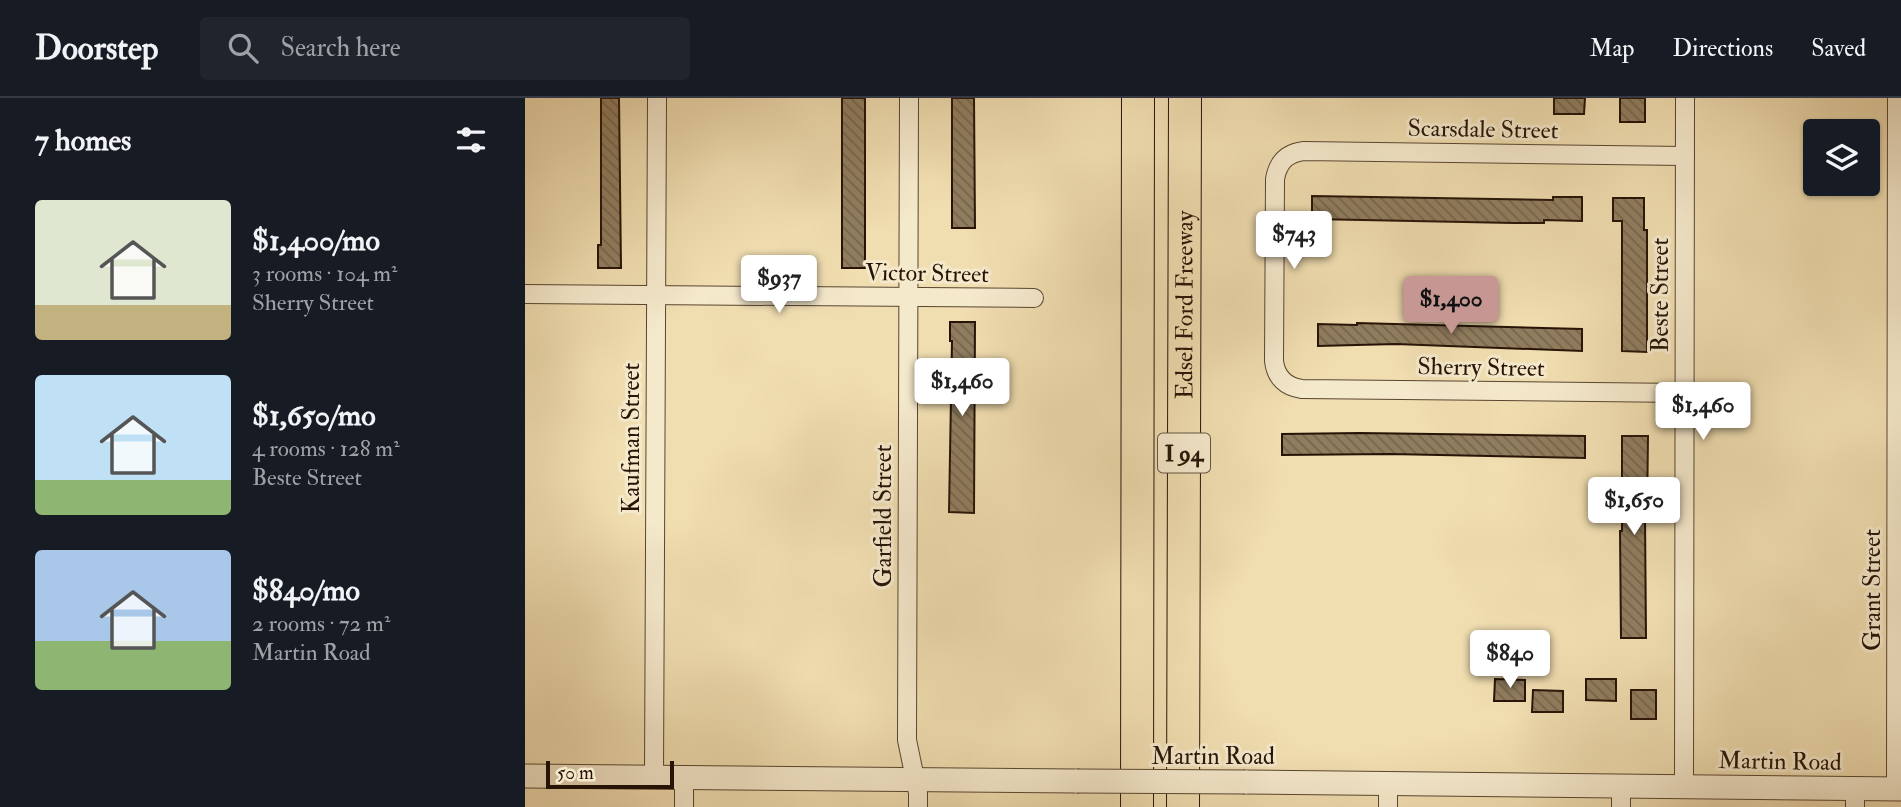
<!DOCTYPE html>
<html lang="en">
<head>
<meta charset="utf-8">
<style>
	body { margin:0; font-family:"IM FELL Double Pica",serif; background:#20242c; color:#f1f3f6; height:100vh; display:flex; flex-direction:column; font-size:26px; white-space:nowrap }
	* { box-sizing:border-box; margin:0 }
	p { font-size:23px; color:#9ea1a6 }
	.icon { flex:none; width:38px; height:38px; fill:none; stroke:currentColor; stroke-width:2; stroke-linecap:round; stroke-linejoin:round }
	.map { position:relative; flex:1; overflow:hidden }
	.sheet { display:flex; flex-direction:column; background:#171b24; width:525px }
	.sheet>* { flex:none }
	.fabs { position:absolute; left:1278px; top:21px; display:grid; gap:14px }
	.fabs a { display:grid; place-items:center; width:77px; height:77px; border-radius:7px; background:#171b24; box-shadow:0 2px 5px #0004; font-size:35px }
	.scale { position:absolute; left:21px; bottom:18px; width:128px; box-sizing:border-box; padding-left:7px; border:4px solid #271407; border-top:0; font-size:19px; line-height:24px; white-space:nowrap; color:#271407; -webkit-text-stroke:5px #f5e9cc; paint-order:stroke }
	.price { position:absolute; translate:-50% -60px; padding:0 16px; border-radius:7px; background:#fff; color:#222; font-size:23px; line-height:46px; filter:drop-shadow(0 2px 4px #0008) }
	.price::after { content:''; position:absolute; left:50%; top:42px; width:21px; height:16px; margin-left:-10px; background:inherit; clip-path:polygon(0 0,100% 0,50% 100%) }
	.price.selected { background:#c59692; color:#111 }
	ul { padding:0; list-style:none }
	li { display:flex; align-items:center; gap:21px; height:175px; padding:0 35px }
	li span { display:grid; place-items:center; flex:none; width:196px; height:140px; border-radius:7px; color:#555 }
	li>.icon { margin-inline-start:auto }
	span .icon { width:84px; height:84px; fill:#fffc; stroke-width:1 }
	li b { font-size:30px }
	h2 { display:flex; justify-content:space-between; align-items:center; height:84px; padding:0 35px; font-size:30px }
	header { display:flex; align-items:center; gap:42px; box-sizing:border-box; height:98px; padding:0 35px; background:#171b24; border-bottom:2px solid #363941 }
	header strong { font-size:33px }
	nav { display:flex; gap:38px; margin-inline-start:auto; font-size:24px }
	.search { width:490px; height:63px; background:#20242c; display:flex; align-items:center; gap:18px; box-sizing:border-box; padding:0 24px; border-radius:7px; color:#9ea1a6; font-size:26px }
	main { display:flex; flex:1; min-height:0 }
	.map>svg:first-child { display:block }
	.building { fill:url(#building-back-hatch); stroke:#271407; stroke-width:2 }
	.lines { fill:none; stroke-linecap:round; stroke-linejoin:round }
	.minor-casing { stroke:#594631; stroke-width:20 }
	.tertiary-casing { stroke:#594631; stroke-width:25 }
	.motorway-casing { stroke:#271407; stroke-width:34 }
	.minor { stroke:#f5e9cc; stroke-width:18 }
	.tertiary { stroke:#f5e9cc; stroke-width:23 }
	.motorway { stroke:#f0ddb0; stroke-width:32 }
	.tertiary-bridge-casing { stroke:#594631; stroke-width:25; stroke-linecap:butt }
	.tertiary-bridge { stroke:#f5e9cc; stroke-width:23 }
	.labels { text-anchor:middle; stroke-width:6; stroke-linejoin:round; paint-order:stroke }
	.shield { fill:#f5e9cc; stroke:#655442; stroke-width:2 }
	.shield-label { font-size:23px; font-weight:bold; fill:#271407 }
	.street-label { font-size:24px; fill:#271407; stroke:#f5e9cc }
</style>
</head>
<body>
<header>
<strong>Doorstep</strong>
<div class="search"><svg class="icon" aria-label="search" viewBox="0 0 24 24"><circle cx="10" cy="10" r="6"/><path d="M15 15l6 6"/></svg>Search here</div>
<nav><a>Map</a><a>Directions</a><a>Saved</a></nav>
</header>
<main>
<section class="sheet">
<h2>7 homes<svg class="icon" aria-label="filters" viewBox="0 0 24 24"><path d="M4 7h16M4 17h16"/><circle cx="9" cy="7" r="2"/><circle cx="15" cy="17" r="2"/></svg></h2>
<ul>
<li><span style="background:linear-gradient(#dfe7d0 75%,#c2b280 0)"><svg class="icon" aria-label="home" viewBox="0 0 24 24"><path d="M3 11l9-7 9 7M6 9v11h12V9"/></svg></span><div><b>$1,400/mo</b><p>3 rooms · 104 m²</p><p>Sherry Street</p></div></li>
<li><span style="background:linear-gradient(#bfe0f5 75%,#8fb573 0)"><svg class="icon" aria-label="home" viewBox="0 0 24 24"><path d="M3 11l9-7 9 7M6 9v11h12V9"/></svg></span><div><b>$1,650/mo</b><p>4 rooms · 128 m²</p><p>Beste Street</p></div></li>
<li><span style="background:linear-gradient(#a9c7e8 65%,#8fb573 0)"><svg class="icon" aria-label="home" viewBox="0 0 24 24"><path d="M3 11l9-7 9 7M6 9v11h12V9"/></svg></span><div><b>$840/mo</b><p>2 rooms · 72 m²</p><p>Martin Road</p></div></li>
</ul>
</section>
<div class="map">
<svg width="1376" height="709" viewBox="0 0 1376 709">
	<defs>
		<pattern id="building-back-hatch" width="6" height="6" patternUnits="userSpaceOnUse" patternTransform="scale(1.75)"><rect width="6" height="6" fill="#907d5f"/><path d="M-1 5l2 2M0 0l6 6M5-1l2 2" fill="none" stroke="#76654c"/></pattern>
	</defs>
	<rect width="100%" height="100%" fill="#f0ddb0"/>
	<filter id="stains"><feTurbulence type="fractalNoise" baseFrequency=".00286" numOctaves="4"/><feColorMatrix values="0 0 0 0 .2 0 0 0 0 .09 0 0 0 0 .02 0 0 0 .5 -.17"/></filter>
	<radialGradient id="worn" r=".72"><stop offset=".6" stop-color="#630" stop-opacity="0"/><stop offset="1" stop-color="#630" stop-opacity=".3"/></radialGradient>
	<g class="building">
		<path d="M76 0H94L96 170H73V147H76Z"/>
		<rect x="317" y="0" width="23" height="170"/>
		<path d="M427 0H449L450 130H427Z"/>
		<path d="M1029 0H1060L1059 16H1029Z"/>
		<rect x="1095" y="0" width="25" height="24"/>
		<path d="M787 98 1028 102V99H1057V123L1019 122V125H989L787 121Z"/>
		<path d="M1088 100H1119V132H1122V254L1097 253V123H1088Z"/>
		<path d="M425 224H450L449 415 424 414 427 243H425Z"/>
		<path d="M832 225 1057 231V253L871 246 793 248V226L832 227Z"/>
		<path d="M835 335 1060 338V360L865 356 757 357V336Z"/>
		<path d="M1097 338H1123L1122 419H1120L1121 540H1096L1095 433H1097Z"/>
		<path d="M970 581 1000 582V603H969Z"/>
		<path d="M1061 581H1091V603L1061 602Z"/>
		<path d="M1008 592 1038 593V614H1007Z"/>
		<rect x="1106" y="592" width="25" height="29"/>
	</g>
	<g class="lines">
		<g class="minor-casing">
			<g id="minor">
				<path d="M384 0 382 642 393 695V709"/>
				<path d="M0 196 509 200"/>
				<path d="M1159 295 777 291C761 289 751 280 749 263L750 81C753 64 762 55 779 53L1160 58"/>
				<path d="M129 680 132 0"/>
				<path d="M1159 688 1160 0"/>
				<path d="M1371 691 1372 0"/>
				<path d="M159 709V680"/>
				<path d="M863 709V685"/>
				<path d="M1096 709V688"/>
				<path d="M1330 709V691"/>
			</g>
		</g>
		<g class="tertiary-casing">
			<g id="tertiary">
				<path d="M0 678 552 683"/>
				<path d="M720 684 1376 691"/>
			</g>
		</g>
		<g class="motorway-casing">
			<g id="motorway">
				<path d="M612 709 613 0"/>
				<path id="s1" d="M658 709 660 0"/>
			</g>
		</g>
		<use href="#minor" class="minor"/>
		<use href="#tertiary" class="tertiary"/>
		<use href="#motorway" class="motorway"/>
		<g class="tertiary-bridge-casing">
			<path id="tertiary-bridge" d="M552 683 720 684"/>
		</g>
		<use href="#tertiary-bridge" class="tertiary-bridge"/>
	</g>
	<g class="labels">
		<rect class="shield" x="633" y="335.5" width="52" height="39" rx="5"/>
		<g class="shield-label">
			<text x="659" y="363">I 94</text>
		</g>
		<g class="street-label">
			<text transform="translate(958 31) rotate(1)" y="8">Scarsdale Street</text>
			<text transform="translate(402 175) rotate(1)" y="8">Victor Street</text>
			<text transform="translate(1135 197) rotate(-90)" y="8">Beste Street</text>
			<text dy="8" stroke="none"><textPath href="#s1" startOffset="502">Edsel Ford Freeway</textPath></text>
			<text transform="translate(956 269) rotate(1)" y="8">Sherry Street</text>
			<text transform="translate(106 340) rotate(-90)" y="8">Kaufman Street</text>
			<text transform="translate(358 418) rotate(-90)" y="8">Garfield Street</text>
			<text transform="translate(1347 492) rotate(-90)" y="8">Grant Street</text>
			<text x="688" y="666">Martin Road</text>
			<text transform="translate(1255 663) rotate(1)" y="8">Martin Road</text>
		</g>
	</g>
	<rect width="100%" height="100%" filter="url(#stains)"/>
	<rect width="100%" height="100%" fill="url(#worn)"/>
</svg>
<div class="fabs">
<a><svg class="icon" aria-label="layers" viewBox="0 0 24 24"><path d="M12 4l9 5-9 5-9-5zM3 14l9 5 9-5"/></svg></a>
</div>
<div class="scale">50 m</div>
<b class="price" style="left:769px;top:173px">$743</b>
<b class="price" style="left:254px;top:217px">$937</b>
<b class="price selected" style="left:926px;top:238px">$1,400</b>
<b class="price" style="left:437px;top:320px">$1,460</b>
<b class="price" style="left:1178px;top:344px">$1,460</b>
<b class="price" style="left:1109px;top:439px">$1,650</b>
<b class="price" style="left:985px;top:592px">$840</b>
</div>
</main>
</body>
</html>
